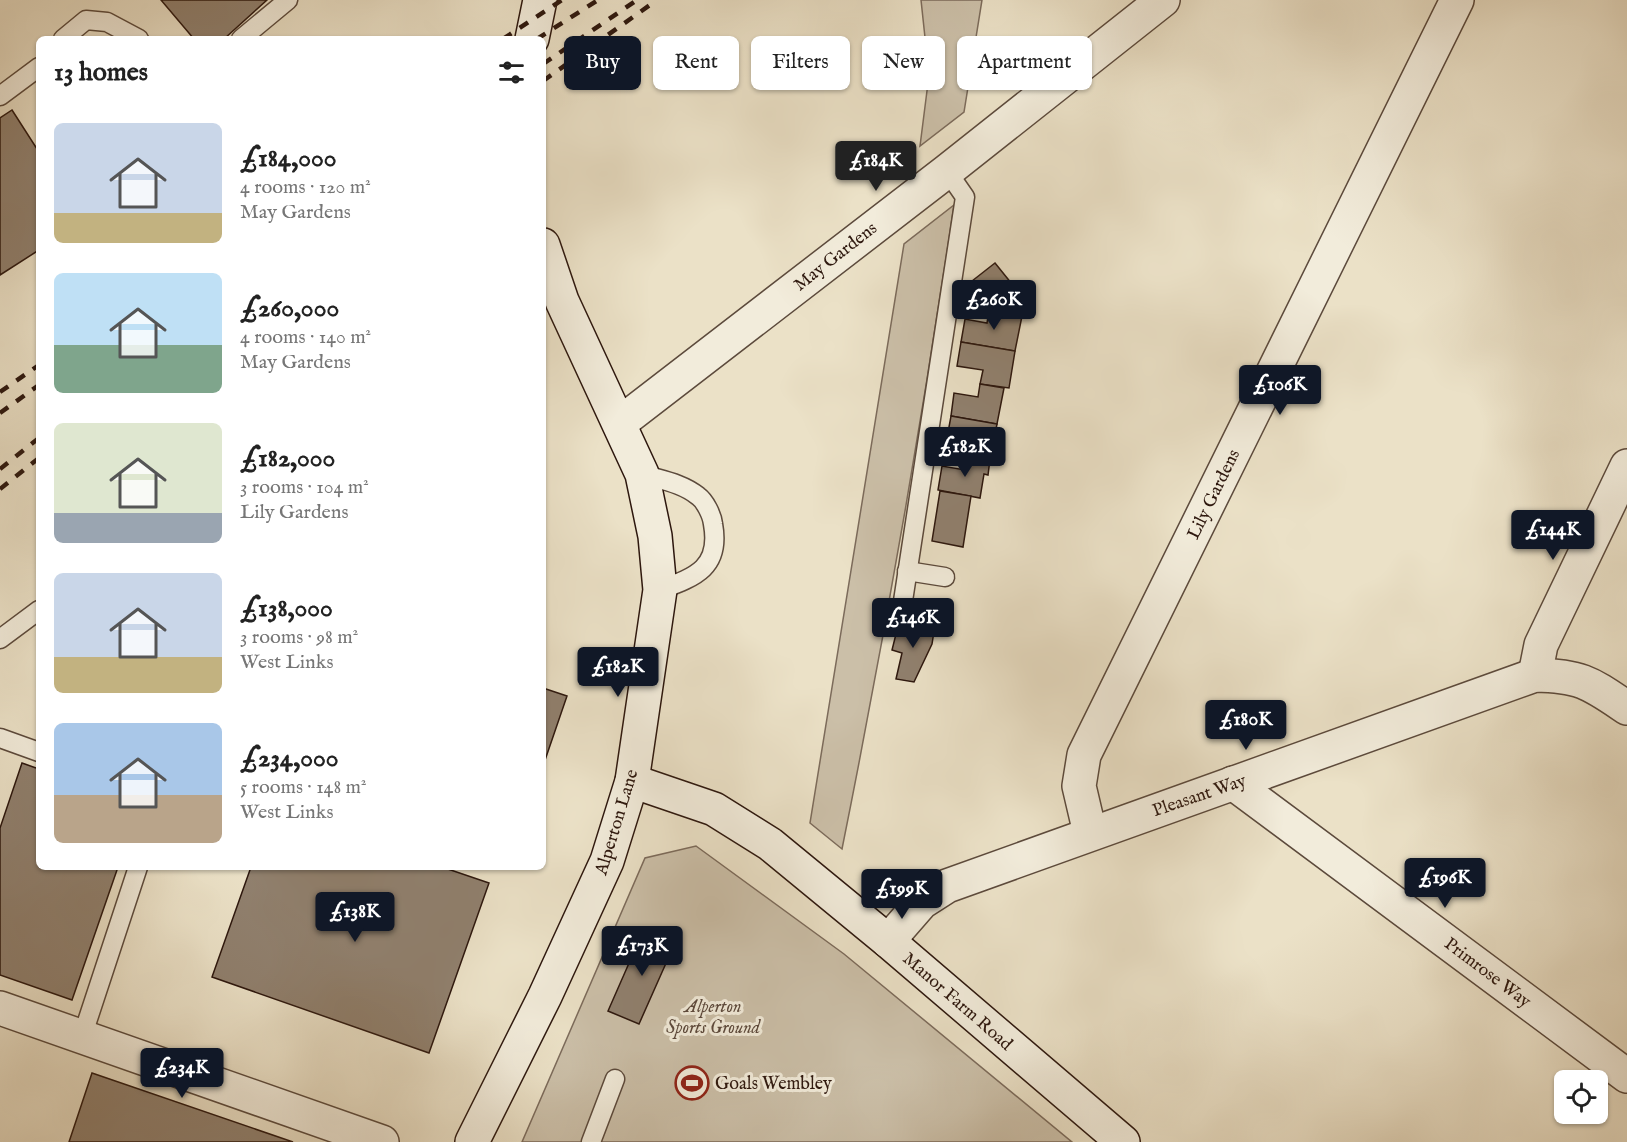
<!DOCTYPE html>
<html lang="en">
<head>
<meta charset="utf-8">
<style>
	body { margin:0; font-family:"IM FELL English",serif; background:#f2f2f2; color:#222; height:100vh; display:flex; flex-direction:column; font-size:22px; white-space:nowrap }
	* { box-sizing:border-box; margin:0 }
	p { font-size:20px; color:#767676 }
	.icon { flex:none; width:33px; height:33px; fill:none; stroke:currentColor; stroke-width:2; stroke-linecap:round; stroke-linejoin:round }
	.map { position:relative; flex:1; overflow:hidden }
	.side { position:absolute; left:36px; top:36px; width:510px; height:834px; display:flex; flex-direction:column; background:#fff; border-radius:9px; box-shadow:0 2px 4px #0004 }
	.side>* { flex:none }
	.guide { position:absolute; left:564px; top:36px; width:570px; height:54px; display:flex; gap:12px }
	.tools { position:absolute; left:1554px; top:1070px; display:grid; gap:12px }
	.tools a { display:grid; place-items:center; width:54px; height:54px; border-radius:9px; background:#fff; box-shadow:0 2px 4px #0004; font-size:30px }
	.price { position:absolute; translate:-50% -51px; padding:0 14px; border-radius:6px; background:#111827; color:#fff; font-size:20px; line-height:39px; filter:drop-shadow(0 2px 3px #0008) }
	.price::after { content:''; position:absolute; left:50%; top:36px; width:18px; height:14px; margin-left:-9px; background:inherit; clip-path:polygon(0 0,100% 0,50% 100%) }
	.price.current { background:#222; color:#fff }
	ul { padding:0; list-style:none }
	li { display:flex; align-items:center; gap:18px; height:150px; padding:0 18px }
	li span { display:grid; place-items:center; flex:none; width:168px; height:120px; border-radius:9px; color:#555 }
	li>.icon { margin-inline-start:auto }
	span .icon { width:72px; height:72px; fill:#fffc; stroke-width:1 }
	li b { font-size:26px }
	h2 { display:flex; justify-content:space-between; align-items:center; height:72px; padding:0 18px; font-size:26px }
	.tag { padding:0 21px; border-radius:9px; background:#fff; box-shadow:0 2px 4px #0004; font-size:21px; line-height:54px }
	.tag.current { background:#111827; color:#fff }
	.map>svg:first-child { display:block }
	.green { fill:#cbbfa8; stroke:#7c6b5b; stroke-width:1.5 }
	.building { fill:#90806e; stroke:#2d170e; stroke-width:1.5 }
	.lines { fill:none; stroke-linecap:round; stroke-linejoin:round }
	.lane-casing { stroke:#5c4a3c; stroke-width:21 }
	.street-casing { stroke:#5c4a3c; stroke-width:36 }
	.secondary-casing { stroke:#2d170e; stroke-width:36 }
	.lane { stroke:#f2ecdb; stroke-width:18 }
	.street { stroke:#f2ecdb; stroke-width:33 }
	.secondary { stroke:#f2ecdb; stroke-width:33 }
	.rail { stroke:#2d170e; stroke-width:4.5; stroke-dasharray:10 10; stroke-linecap:butt }
	.labels { text-anchor:middle; stroke-width:6; stroke-linejoin:round; paint-order:stroke }
	.street-label { font-size:18px; fill:#2d170e; stroke:#f2ecdb }
	.park-label { font-size:18px; font-style:italic; fill:#5c493c; stroke:#f2ecdb }
	.poi-label { font-size:18px; fill:#2d170e; stroke:#f2ecdb; text-anchor:start }
</style>
</head>
<body>
<div class="map">
<svg width="1627" height="1142" viewBox="0 0 1627 1142">
	<rect width="100%" height="100%" fill="#ebe1c7"/>
	<filter id="stains"><feTurbulence type="fractalNoise" baseFrequency=".00333" numOctaves="4"/><feColorMatrix values="0 0 0 0 .2 0 0 0 0 .09 0 0 0 0 .02 0 0 0 .5 -.17"/></filter>
	<radialGradient id="worn" r=".72"><stop offset=".6" stop-color="#630" stop-opacity="0"/><stop offset="1" stop-color="#630" stop-opacity=".3"/></radialGradient>
	<g class="green">
		<path d="M921 0H982L964 112 920 146 929 75Z"/>
		<path d="M954 205C922 421 885 635 842 849L810 823 904 244Z"/>
		<path d="M696 846 844 954 1072 1142H522L645 858Z"/>
	</g>
	<g class="building">
		<path d="M161 0H267L224 39H194Z"/>
		<path d="M12 110 39 152V250L0 275V118Z"/>
		<path d="M995 263 1024 299 1022 316 989 310 990 303 972 281Z"/>
		<path d="M989 310 1022 316 1015 351 961 342 965 319 987 323Z"/>
		<path d="M961 342 1015 351 1009 388 980 384 983 370 957 366Z"/>
		<path d="M980 384 1004 388 997 424 951 416 954 393 978 397Z"/>
		<path d="M951 416 997 424 990 459 968 455 971 442 947 438Z"/>
		<path d="M968 455 990 459 988 475 984 474 980 498 938 490 942 466 965 470Z"/>
		<path d="M940 491 971 496 963 547 932 541Z"/>
		<path d="M914 621 935 625 932 644 914 682 896 679 902 653 892 650 897 630 912 632Z"/>
		<path d="M543 688 567 696 543 766Z"/>
		<path d="M22 763 39 769V867H118L72 1000 0 975V828Z"/>
		<path d="M251 867H442L489 883 429 1053 212 977Z"/>
		<path d="M644 929 675 943 639 1024 608 1011Z"/>
		<path d="M92 1073 293 1142H69Z"/>
	</g>
	<g class="lines">
		<g class="lane-casing">
			<g id="lane">
				<path d="M63 39 86 20 107 22 139 39"/>
				<path d="M241 39 288 0"/>
				<path d="M0 96 39 67"/>
				<path d="M642 474C661 480 682 483 698 496 705 501 712 515 713 524 721 568 695 577 660 590"/>
				<path d="M907 571 945 577"/>
				<path d="M903 601 965 197 947 171"/>
				<path d="M0 639 39 610"/>
				<path d="M0 738 39 752"/>
				<path d="M82 1037 138 867"/>
				<path d="M591 1142 615 1079"/>
			</g>
		</g>
		<g class="street-casing">
			<g id="street">
				<path d="M620 423 947 171 1163 0"/>
				<path d="M1535 675 1541 645 1627 466"/>
				<path d="M1233 783 1627 1076"/>
				<path d="M1090 833 1079 786 1084 755 1457 0"/>
				<path d="M888 941 922 902 947 886 1535 675C1582 676 1590 683 1627 708"/>
				<path d="M0 1008 382 1142"/>
			</g>
		</g>
		<g class="secondary-casing">
			<g id="secondary">
				<path d="M532 39 540 0"/>
				<path d="M632 781 714 809 770 844 888 941 1123 1142"/>
				<path d="M472 1142 545 996 607 861 632 781 660 590 655 536 642 474 562 301 543 245"/>
			</g>
		</g>
		<use href="#lane" class="lane"/>
		<use href="#street" class="street"/>
		<use href="#secondary" class="secondary"/>
		<g class="rail">
			<path d="M503 39 562 0"/>
			<path d="M537 39 598 0"/>
			<path d="M543 64 637 0"/>
			<path d="M543 81 657 0"/>
			<path d="M0 392 39 365"/>
			<path d="M0 413 39 385"/>
			<path d="M0 469 39 438"/>
			<path d="M0 489 39 458"/>
		</g>
	</g>
	<defs>
		<g id="stadium-ring" transform="scale(1.725)"><circle r="9.5" fill="#f2ecdb" stroke="#8f2418" stroke-width="1.5"/><path d="M0-5a6.5 5 0 1 0 0 10a6.5 5 0 1 0 0-10ZM-3.5-1.8h7v3.6h-7Z" fill="#8f2418"/></g>
	</defs>
	<g fill-rule="evenodd">
		<use href="#stadium-ring" x="692" y="1083"/>
	</g>
	<g class="labels">
		<g class="street-label">
			<text transform="translate(835 256) rotate(-38)" y="6">May Gardens</text>
			<text transform="translate(1213 494) rotate(-64)" y="6">Lily Gardens</text>
			<text transform="translate(1199 795) rotate(-19)" y="6">Pleasant Way</text>
			<text transform="translate(616 822) rotate(-73)" y="6">Alperton Lane</text>
			<text transform="translate(1488 972) rotate(37)" y="6">Primrose Way</text>
			<text transform="translate(958 1001) rotate(41)" y="6">Manor Farm Road</text>
		</g>
		<g class="park-label">
			<text x="713" y="1012">Alperton<tspan x="713" dy="21">Sports Ground</tspan></text>
		</g>
		<g class="poi-label">
			<text x="715" y="1089">Goals Wembley</text>
		</g>
	</g>
	<rect width="100%" height="100%" filter="url(#stains)"/>
	<rect width="100%" height="100%" fill="url(#worn)"/>
</svg>
<div class="tools">
<a><svg class="icon" aria-label="locate" viewBox="0 0 24 24"><circle cx="12" cy="12" r="6"/><path d="M12 2v4M12 18v4M2 12h4M18 12h4"/></svg></a>
</div>
<b class="price current" style="left:876px;top:192px">£184K</b>
<b class="price" style="left:994px;top:331px">£260K</b>
<b class="price" style="left:1280px;top:416px">£106K</b>
<b class="price" style="left:965px;top:478px">£182K</b>
<b class="price" style="left:1553px;top:561px">£144K</b>
<b class="price" style="left:913px;top:649px">£146K</b>
<b class="price" style="left:618px;top:698px">£182K</b>
<b class="price" style="left:1246px;top:751px">£180K</b>
<b class="price" style="left:1445px;top:909px">£196K</b>
<b class="price" style="left:902px;top:920px">£199K</b>
<b class="price" style="left:355px;top:943px">£138K</b>
<b class="price" style="left:642px;top:977px">£173K</b>
<b class="price" style="left:182px;top:1099px">£234K</b>
<div class="guide">
<a class="tag current">Buy</a>
<a class="tag">Rent</a>
<a class="tag">Filters</a>
<a class="tag">New</a>
<a class="tag">Apartment</a>
</div>
<section class="side">
<h2>13 homes<svg class="icon" aria-label="filters" viewBox="0 0 24 24"><path d="M4 7h16M4 17h16"/><circle cx="9" cy="7" r="2"/><circle cx="15" cy="17" r="2"/></svg></h2>
<ul>
<li><span style="background:linear-gradient(#c9d6e8 75%,#c2b280 0)"><svg class="icon" aria-label="home" viewBox="0 0 24 24"><path d="M3 11l9-7 9 7M6 9v11h12V9"/></svg></span><div><b>£184,000</b><p>4 rooms · 120 m²</p><p>May Gardens</p></div></li>
<li><span style="background:linear-gradient(#bfe0f5 60%,#7fa58c 0)"><svg class="icon" aria-label="home" viewBox="0 0 24 24"><path d="M3 11l9-7 9 7M6 9v11h12V9"/></svg></span><div><b>£260,000</b><p>4 rooms · 140 m²</p><p>May Gardens</p></div></li>
<li><span style="background:linear-gradient(#dfe7d0 75%,#9aa5b1 0)"><svg class="icon" aria-label="home" viewBox="0 0 24 24"><path d="M3 11l9-7 9 7M6 9v11h12V9"/></svg></span><div><b>£182,000</b><p>3 rooms · 104 m²</p><p>Lily Gardens</p></div></li>
<li><span style="background:linear-gradient(#c9d6e8 70%,#c2b280 0)"><svg class="icon" aria-label="home" viewBox="0 0 24 24"><path d="M3 11l9-7 9 7M6 9v11h12V9"/></svg></span><div><b>£138,000</b><p>3 rooms · 98 m²</p><p>West Links</p></div></li>
<li><span style="background:linear-gradient(#a9c7e8 60%,#b9a48a 0)"><svg class="icon" aria-label="home" viewBox="0 0 24 24"><path d="M3 11l9-7 9 7M6 9v11h12V9"/></svg></span><div><b>£234,000</b><p>5 rooms · 148 m²</p><p>West Links</p></div></li>
</ul>
</section>
</div>
</body>
</html>
